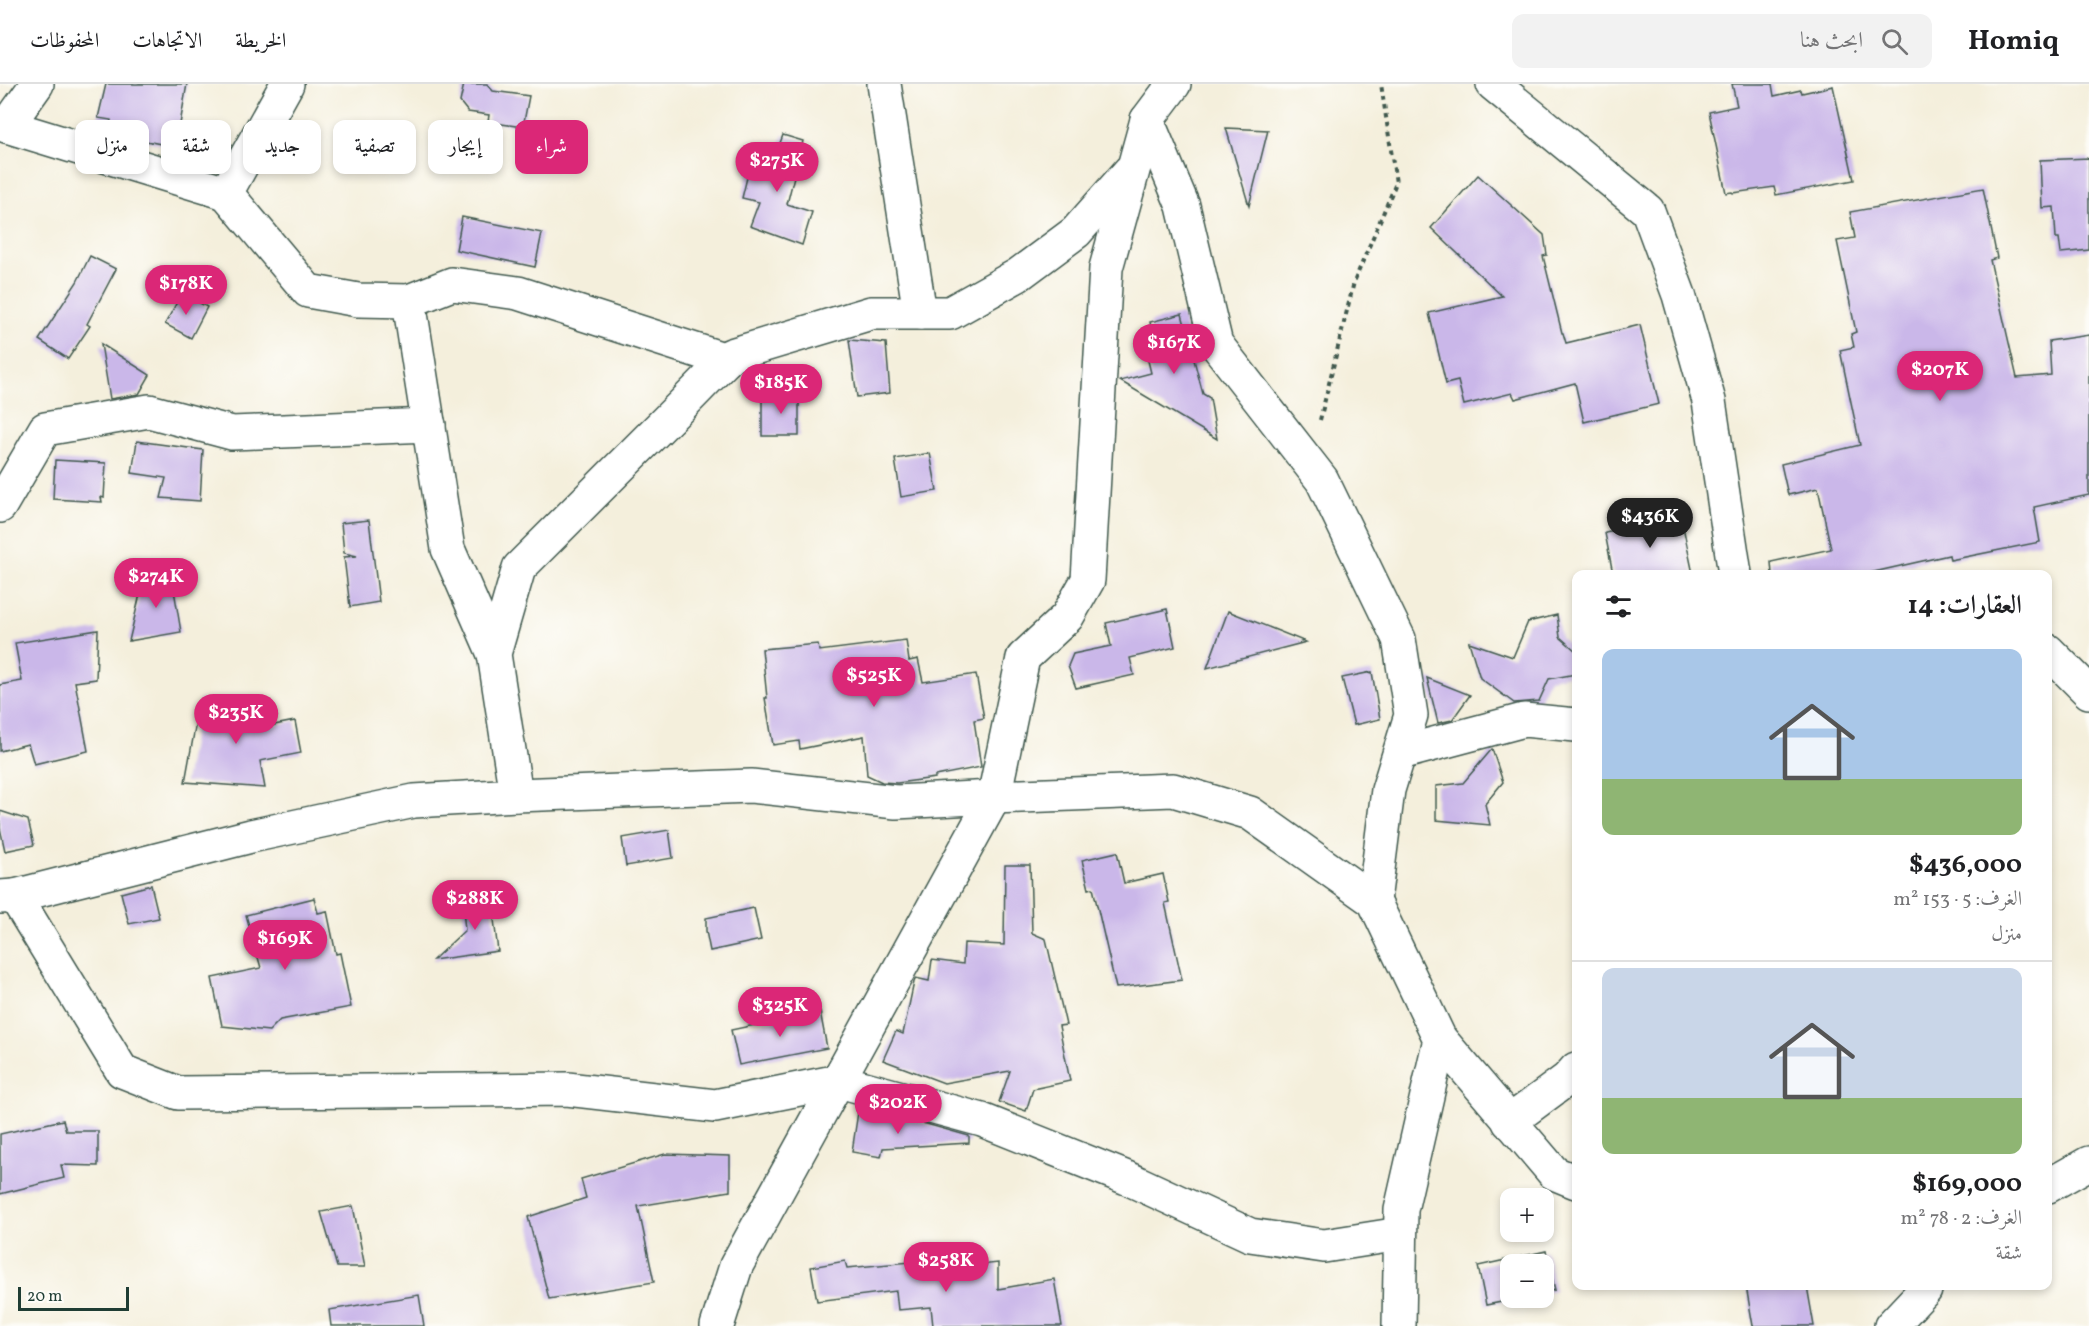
<!DOCTYPE html>
<html lang="ar">
<head>
<meta charset="utf-8">
<style>
	body { margin:0; font-family:Vollkorn,Amiri,serif; background:#f2f2f2; color:#202124; direction:rtl; height:100vh; display:flex; flex-direction:column; font-size:22px; white-space:nowrap }
	* { box-sizing:border-box; margin:0 }
	p { font-size:20px; color:#757577 }
	.icon { flex:none; width:33px; height:33px; fill:none; stroke:currentColor; stroke-width:2; stroke-linecap:round; stroke-linejoin:round }
	.map { position:relative; flex:1; overflow:hidden; direction:ltr }
	.details { position:absolute; left:1572px; top:486px; width:480px; height:720px; display:flex; flex-direction:column; background:#fff; border-radius:12px; box-shadow:0 3px 9px #0003; direction:rtl }
	.details>* { flex:none }
	.guide { position:absolute; left:18px; top:36px; width:570px; height:54px; direction:rtl; display:flex; gap:12px }
	.fabs { position:absolute; left:1500px; top:1104px; display:grid; gap:12px }
	.fabs a { display:grid; place-items:center; width:54px; height:54px; border-radius:12px; background:#fff; box-shadow:0 3px 9px #0003; font-size:30px }
	.scale { position:absolute; left:18px; bottom:15px; width:111px; box-sizing:border-box; padding-left:6px; border:3px solid #1f3d34; border-top:0; font-size:16px; line-height:21px; white-space:nowrap; color:#1f3d34; -webkit-text-stroke:4px #fdfcf7; paint-order:stroke }
	.price { position:absolute; translate:-50% -51px; padding:0 14px; border-radius:21px; background:#db2777; color:#fff; font-size:20px; line-height:39px; filter:drop-shadow(0 2px 3px #0008) }
	.price::after { content:''; position:absolute; left:50%; top:36px; width:18px; height:14px; margin-left:-9px; background:inherit; clip-path:polygon(0 0,100% 0,50% 100%) }
	.price.on { background:#222; color:#fff }
	ul { padding:0; list-style:none }
	li { display:grid; align-content:center; gap:12px; height:318px; padding:0 30px }
	li+li { border-top:2px solid #e0e0e0 }
	li span { display:grid; place-items:center; height:186px; border-radius:12px; color:#555 }
	li>.icon { margin-inline-start:auto }
	span .icon { width:108px; height:108px; fill:#fffc; stroke-width:1 }
	li b { font-size:26px }
	h2 { display:flex; justify-content:space-between; align-items:center; height:72px; padding:0 30px; font-size:26px }
	.tag { padding:0 21px; border-radius:12px; background:#fff; box-shadow:0 3px 9px #0003; font-size:21px; line-height:54px }
	.tag.on { background:#db2777; color:#fff }
	header { display:flex; align-items:center; gap:36px; box-sizing:border-box; height:84px; padding:0 30px; background:#fff; border-bottom:2px solid #e0e0e0 }
	header strong { font-size:28px }
	nav { display:flex; gap:33px; margin-inline-start:auto; font-size:21px }
	.search { width:420px; height:54px; background:#f2f2f2; display:flex; align-items:center; gap:15px; box-sizing:border-box; padding:0 21px; border-radius:12px; color:#757577; font-size:22px }
	.map>svg:first-child { display:block }
	.building { fill:#cab7e9 }
	.lines { fill:none; stroke-linecap:round; stroke-linejoin:round }
	.minor-casing { stroke:#3f584d; stroke-width:36 }
	.path { stroke:#3f584d; stroke-width:4; stroke-dasharray:4.5 4.5; stroke-linecap:butt }
	.minor { stroke:#fff; stroke-width:33 }
</style>
</head>
<body>
<header>
<strong>Homiq</strong>
<div class="search"><svg class="icon" aria-label="search" viewBox="0 0 24 24"><circle cx="10" cy="10" r="6"/><path d="M15 15l6 6"/></svg>ابحث هنا</div>
<nav><a>الخريطة</a><a>الاتجاهات</a><a>المحفوظات</a></nav>
</header>
<div class="map">
<svg width="2089" height="1242" viewBox="0 0 2089 1242">
	<rect width="100%" height="100%" fill="#fdfcf7"/>
	<filter id="ink" filterUnits="userSpaceOnUse"><feTurbulence type="fractalNoise" baseFrequency=".0167" numOctaves="2"/><feDisplacementMap in="SourceGraphic" scale="12" xChannelSelector="R" yChannelSelector="G"/><feConvolveMatrix kernelMatrix="1 2 1 2 8 2 1 2 1" color-interpolation-filters="sRGB"/></filter>
	<filter id="wash" filterUnits="userSpaceOnUse"><feTurbulence type="fractalNoise" baseFrequency=".008" numOctaves="4" result="noise"/><feDisplacementMap in="SourceGraphic" scale="24" xChannelSelector="R" yChannelSelector="G"/><feGaussianBlur stdDeviation="1.35" result="paint"/><feColorMatrix in="noise" values="0 0 0 0 0 0 0 0 0 0 0 0 0 0 0 0 0 1.4 0 .05"/><feComposite in="paint" operator="in"/></filter>
	<g filter="url(#wash)">
		<rect width="100%" height="100%" fill="#f4efdc"/>
		<g id="blocks">
			<g class="building">
				<path d="M106 0H187L176 63 136 55 137 53 109 47 111 36 98 34Z"/>
				<path d="M464 0H487L493 7 529 12 523 43 488 38 489 31 468 28 460 18Z"/>
				<path d="M1732 0H1772L1774 12 1801 6 1802 9 1833 2 1854 96 1776 111 1774 103 1733 109 1732 108 1726 109 1709 28 1737 22Z"/>
				<path d="M1226 44 1268 46 1249 122Z"/>
				<path d="M783 51 803 57 787 120 812 128 802 161 750 142 759 118 742 114 752 73 773 78Z"/>
				<path d="M2089 74V166L2061 169 2059 154H2056L2054 123 2042 124 2040 76Z"/>
				<path d="M1478 91 1544 151 1547 171 1543 172 1562 249H1563L1566 259 1640 241 1659 320 1584 338 1575 299 1515 315 1512 309 1464 321 1458 297 1446 300 1429 229 1502 212 1431 144Z"/>
				<path d="M1983 104 1997 174 1990 176 2017 294 2051 291 2049 257 2089 251V411L2034 423 2040 458 1950 476 1949 471 1865 490H1772L1771 478 1831 465 1818 404 1788 411 1781 380 1860 361 1840 266 1854 263 1851 250 1856 248 1837 157 1855 154 1850 128Z"/>
				<path d="M462 133 542 149 535 183 456 166Z"/>
				<path d="M90 172 116 185 87 240 90 242 68 275 39 256 77 198Z"/>
				<path d="M182 209 207 223 191 254 165 240Z"/>
				<path d="M1182 230 1203 310 1210 314 1217 355 1120 297 1151 289 1143 256 1153 253 1150 238Z"/>
				<path d="M849 256 886 259 890 309 857 313Z"/>
				<path d="M101 260 150 291 139 310 110 315Z"/>
				<path d="M799 310V352H762V311Z"/>
				<path d="M137 357 203 366 200 417 161 414 166 394 132 389Z"/>
				<path d="M930 369 937 407 901 413 895 375Z"/>
				<path d="M55 376 106 379 104 414 101 413 102 418 53 415Z"/>
				<path d="M1681 433 1693 490H1613L1605 449Z"/>
				<path d="M369 436 379 518 350 523 344 473 357 472 344 469 341 439Z"/>
				<path d="M171 488 181 548 129 557 144 493Z"/>
				<path d="M1167 525 1175 563 1130 574 1134 591 1076 604 1068 582 1073 570 1111 562 1106 539Z"/>
				<path d="M1228 527 1306 558 1207 584Z"/>
				<path d="M1557 531 1560 553 1576 567V590L1549 595 1539 617 1514 619 1480 594 1469 558 1513 573 1528 538Z"/>
				<path d="M98 546 96 595 75 598 88 667 34 680 28 660 0 667V601L22 597 15 559Z"/>
				<path d="M906 556 909 577 918 575 923 598 976 590 984 634 974 636 981 683 935 692V694L897 699 882 698 867 691 864 652 800 665 799 657 773 661 765 614H767L762 565 818 560 819 567Z"/>
				<path d="M1372 588 1380 635 1354 641 1342 594Z"/>
				<path d="M1427 594 1470 611 1452 636 1438 639Z"/>
				<path d="M200 616 263 627 264 643 295 637 301 669 260 677 265 704 185 698Z"/>
				<path d="M1492 665 1503 698 1485 720 1490 741 1436 736V702L1463 699Z"/>
				<path d="M0 727 28 736 34 761 5 767 0 744Z"/>
				<path d="M669 746 673 774 626 782 622 754Z"/>
				<path d="M1117 768 1124 799 1163 790 1169 818 1165 819 1182 896 1116 904 1093 804 1089 805 1082 776Z"/>
				<path d="M1005 781H1030L1032 849 1046 855 1066 941 1059 942 1070 997 1033 1005 1026 1027 999 1018 1010 987 944 999 883 976 896 947 903 950 914 898 916 894 929 897 932 876 963 880 964 859 1004 861Z"/>
				<path d="M151 801 159 834 129 840 121 809Z"/>
				<path d="M491 812 498 867 433 876 465 846 462 816Z"/>
				<path d="M314 814 318 829 327 827 336 870 340 869 351 923 280 936 269 947 222 942 212 894 261 884 246 831Z"/>
				<path d="M754 824 761 856 710 867 706 847V834Z"/>
				<path d="M820 927 827 964 739 981 731 946Z"/>
				<path d="M858 1028 919 1038 969 1052V1059L883 1064 881 1073 852 1068Z"/>
				<path d="M63 1036 66 1047H98V1082L61 1081 64 1094 0 1110V1050Z"/>
				<path d="M665 1070 730 1072V1107L638 1122 654 1198 549 1215 528 1133 586 1114 581 1095Z"/>
				<path d="M353 1122 365 1183H337L321 1128Z"/>
				<path d="M1546 1167 1555 1206 1544 1209V1180H1510V1214H1522L1486 1221 1478 1182Z"/>
				<path d="M932 1176 933 1186 998 1179V1205L1054 1195 1062 1242H933L931 1223 898 1226 896 1207 817 1217 811 1183 845 1177 847 1184Z"/>
				<path d="M1746 1202H1807L1814 1242H1753Z"/>
				<path d="M419 1211 424 1242H331L329 1226Z"/>
			</g>
		</g>
	</g>
	<g filter="url(#ink)">
		<use href="#blocks" fill-opacity="0" stroke="#3f584d" stroke-width="1.5"/>
		<g class="lines">
			<g class="minor-casing">
				<g id="minor">
					<path d="M884 0 920 229"/>
					<path d="M1174 0 1147 36 1106 184 1088 496 1067 533 1023 574 994 713 1173 706 1250 729 1374 817 1440 955 1554 1089 1576 1098"/>
					<path d="M1493 0 1648 127 1679 211 1709 317 1735 490"/>
					<path d="M1147 36 1183 122 1216 260 1322 396 1399 555 1411 631 1388 706 1374 817"/>
					<path d="M0 40 226 109 287 0"/>
					<path d="M7 42 37 0"/>
					<path d="M226 109 308 207 358 216 409 217 448 465 494 570"/>
					<path d="M409 217 452 200 518 209 726 276"/>
					<path d="M0 422 45 345 149 327 232 349 429 341"/>
					<path d="M2048 567 2089 608"/>
					<path d="M1400 669 1524 636 1576 641"/>
					<path d="M516 711 494 570 519 484 682 321 731 271 871 229H950L1018 191 1076 148 1130 87"/>
					<path d="M15 812 251 752 414 717 516 711 751 702 896 718 994 713"/>
					<path d="M0 813 15 812 122 987 178 1009 567 1005 715 1022 839 997 982 1036 1127 1094 1250 1151 1324 1162 1400 1150"/>
					<path d="M1509 1038 1567 995 1576 985"/>
					<path d="M2048 1102 2089 1079"/>
					<path d="M717 1242 736 1182 994 713"/>
					<path d="M1399 1242 1401 1126 1440 955"/>
					<path d="M1891 1242 1925 1206V1202"/>
				</g>
			</g>
			<path class="path" d="M1320 336 1354 198 1396 99 1381 0"/>
			<use href="#minor" class="minor"/>
		</g>
	</g>
</svg>
<div class="fabs">
<a>+</a>
<a>−</a>
</div>
<div class="scale">20 m</div>
<b class="price" style="left:777px;top:109px">$275K</b>
<b class="price" style="left:186px;top:232px">$178K</b>
<b class="price" style="left:1174px;top:291px">$167K</b>
<b class="price" style="left:1940px;top:318px">$207K</b>
<b class="price" style="left:781px;top:331px">$185K</b>
<b class="price on" style="left:1650px;top:465px">$436K</b>
<b class="price" style="left:156px;top:525px">$274K</b>
<b class="price" style="left:874px;top:624px">$525K</b>
<b class="price" style="left:236px;top:661px">$235K</b>
<b class="price" style="left:475px;top:847px">$288K</b>
<b class="price" style="left:285px;top:887px">$169K</b>
<b class="price" style="left:780px;top:954px">$325K</b>
<b class="price" style="left:898px;top:1051px">$202K</b>
<b class="price" style="left:946px;top:1209px">$258K</b>
<div class="guide">
<a class="tag on">شراء</a>
<a class="tag">إيجار</a>
<a class="tag">تصفية</a>
<a class="tag">جديد</a>
<a class="tag">شقة</a>
<a class="tag">منزل</a>
</div>
<section class="details">
<h2>العقارات: 14<svg class="icon" aria-label="filters" viewBox="0 0 24 24"><path d="M4 7h16M4 17h16"/><circle cx="9" cy="7" r="2"/><circle cx="15" cy="17" r="2"/></svg></h2>
<ul>
<li><span style="background:linear-gradient(#a9c7e8 70%,#8fb573 0)"><svg class="icon" aria-label="home" viewBox="0 0 24 24"><path d="M3 11l9-7 9 7M6 9v11h12V9"/></svg></span><div><b>$436,000</b><p>الغرف: 5 · 153 m²</p><p>منزل</p></div></li>
<li><span style="background:linear-gradient(#c9d6e8 70%,#8fb573 0)"><svg class="icon" aria-label="home" viewBox="0 0 24 24"><path d="M3 11l9-7 9 7M6 9v11h12V9"/></svg></span><div><b>$169,000</b><p>الغرف: 2 · 78 m²</p><p>شقة</p></div></li>
</ul>
</section>
</div>
</body>
</html>
